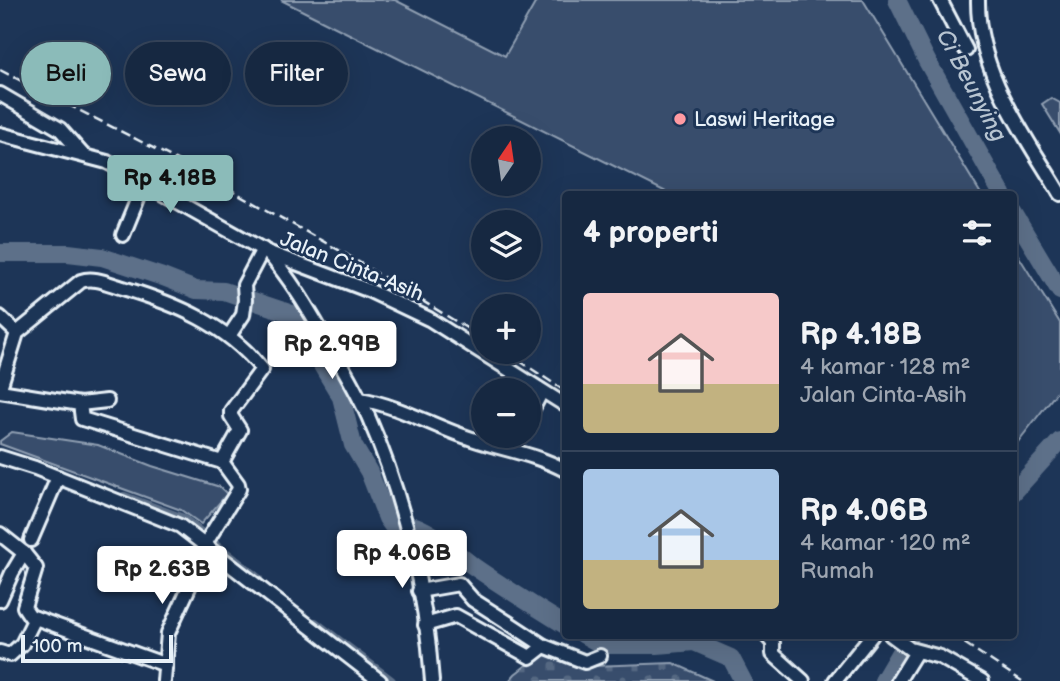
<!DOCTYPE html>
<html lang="id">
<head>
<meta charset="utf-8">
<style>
	body { margin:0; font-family:"Balsamiq Sans",sans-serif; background:#23344c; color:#f1f3f6; height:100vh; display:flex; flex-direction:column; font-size:26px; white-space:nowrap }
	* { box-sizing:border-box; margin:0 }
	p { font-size:23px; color:#9ea6b1 }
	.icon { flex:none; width:38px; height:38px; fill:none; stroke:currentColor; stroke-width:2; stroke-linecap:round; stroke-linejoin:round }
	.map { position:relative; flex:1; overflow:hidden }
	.side { position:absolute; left:562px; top:191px; width:455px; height:448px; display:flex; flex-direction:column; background:#162841; border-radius:7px; box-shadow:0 7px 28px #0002,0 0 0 2px #35445a }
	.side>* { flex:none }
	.banner { position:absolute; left:21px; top:42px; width:436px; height:63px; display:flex; gap:14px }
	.needle { width:46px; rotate:13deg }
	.tools { position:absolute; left:471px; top:126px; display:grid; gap:14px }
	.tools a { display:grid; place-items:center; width:70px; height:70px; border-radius:50%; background:#162841; box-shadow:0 7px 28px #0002,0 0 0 2px #35445a; font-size:35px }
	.scale { position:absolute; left:21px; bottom:18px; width:152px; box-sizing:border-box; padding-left:7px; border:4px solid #e8f1f8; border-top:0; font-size:19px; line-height:24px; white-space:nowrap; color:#e8f1f8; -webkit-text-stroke:5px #1d3557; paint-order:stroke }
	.price { position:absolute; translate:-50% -60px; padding:0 16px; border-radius:7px; background:#fff; color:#222; font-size:23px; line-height:46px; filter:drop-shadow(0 2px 4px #0008) }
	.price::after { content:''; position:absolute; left:50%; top:42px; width:21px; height:16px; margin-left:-10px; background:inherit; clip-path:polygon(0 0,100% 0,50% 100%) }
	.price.current { background:#8bbbb9; color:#111 }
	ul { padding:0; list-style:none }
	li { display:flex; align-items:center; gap:21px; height:175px; padding:0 21px }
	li+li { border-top:2px solid #35445a }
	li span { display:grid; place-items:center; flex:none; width:196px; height:140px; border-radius:7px; color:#555 }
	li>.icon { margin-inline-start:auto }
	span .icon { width:84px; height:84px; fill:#fffc; stroke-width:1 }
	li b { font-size:30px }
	h2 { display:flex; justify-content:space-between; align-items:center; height:84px; padding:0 21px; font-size:30px }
	.tag { padding:0 24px; border-radius:32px; background:#162841; box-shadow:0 7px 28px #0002,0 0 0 2px #35445a; font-size:24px; line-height:63px }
	.tag.current { background:#8bbbb9; color:#111 }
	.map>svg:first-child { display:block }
	.grass { fill:#374d6c; stroke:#909fb2; stroke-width:2 }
	.cemetery { fill:url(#cemetery-stones); stroke:#909fb2; stroke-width:2 }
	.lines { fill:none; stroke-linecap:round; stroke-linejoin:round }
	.canal { stroke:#5d7089; stroke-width:10 }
	.river { stroke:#5d7089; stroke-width:18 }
	.street-casing { stroke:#e8f1f8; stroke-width:18 }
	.street { stroke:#1d3557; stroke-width:12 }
	.rail { stroke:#e8f1f8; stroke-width:2.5; stroke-dasharray:10 5; stroke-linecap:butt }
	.poi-dot { fill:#ff9aa2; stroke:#1d3557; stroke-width:2.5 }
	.labels { text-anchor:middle; stroke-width:6; stroke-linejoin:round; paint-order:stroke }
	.poi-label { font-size:21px; fill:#e8f1f8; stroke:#1d3557; text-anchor:start }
	.street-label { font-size:21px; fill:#e8f1f8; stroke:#1d3557 }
	.water-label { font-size:23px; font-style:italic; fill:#b7c4d1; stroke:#1d3557 }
</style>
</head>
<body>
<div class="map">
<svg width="1060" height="681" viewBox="0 0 1060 681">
	<defs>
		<pattern id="cemetery-stones" width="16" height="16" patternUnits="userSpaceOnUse" patternTransform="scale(1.75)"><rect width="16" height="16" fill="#374d6c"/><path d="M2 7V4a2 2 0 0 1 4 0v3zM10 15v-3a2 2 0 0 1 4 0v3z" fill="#546782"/></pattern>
	</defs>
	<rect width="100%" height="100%" fill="#1d3557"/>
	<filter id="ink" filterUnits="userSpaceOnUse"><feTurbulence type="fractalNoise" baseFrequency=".0143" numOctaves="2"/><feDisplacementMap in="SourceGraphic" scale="14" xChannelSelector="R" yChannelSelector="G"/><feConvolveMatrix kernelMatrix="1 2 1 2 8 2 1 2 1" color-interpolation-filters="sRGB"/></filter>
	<g filter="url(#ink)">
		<g class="grass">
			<path d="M281 0H395L505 56 537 0H863L981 194H670Z"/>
			<path d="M1051 98 1060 103V133L1042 104Z"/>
			<path d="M1013 247 1060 323V388L1013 448Z"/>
			<path d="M12 432 98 445 152 466 220 487 227 494 201 524 181 510 0 444V441Z"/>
		</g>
		<path class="cemetery" d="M542 653 593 666 673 663 713 681H509L515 674Z"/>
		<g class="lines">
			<g class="canal">
				<path d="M124 497 183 519 258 579"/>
				<path d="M315 623 391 681"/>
			</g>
			<g class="river">
				<path d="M897 0 927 61 1002 194"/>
				<path d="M1013 213 1060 291"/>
				<path d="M0 253H68L102 257 163 277 196 290 224 291 301 317 314 352 341 397 353 445 369 472 387 518 394 528"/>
				<path d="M1013 493 1060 441"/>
				<path d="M415 526C438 535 454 552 473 566 503 587 534 606 565 625"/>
				<path d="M584 635 602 645H657L694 642 731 658 743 681"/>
				<path d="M883 681 910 635"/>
			</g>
			<g class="street-casing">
				<g id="street">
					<path d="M940 0 966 50"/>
					<path d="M978 0C977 72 1025 135 1060 194"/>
					<path d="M0 94 60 129 83 155"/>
					<path d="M0 134 107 162 267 252 370 291 429 319 565 405"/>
					<path d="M123 235 145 181"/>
					<path d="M267 252C290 278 307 307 324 336 340 362 355 388 368 416 404 498 426 592 432 681"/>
					<path d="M0 317 17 333"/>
					<path d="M229 336 243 315 245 300 244 285 263 249"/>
					<path d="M0 388 17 333 81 281C94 276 109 284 123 288 176 304 226 324 262 369L231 411V416L240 430 222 462"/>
					<path d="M0 391 80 404 82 419 222 462 238 484 239 489 205 544"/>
					<path d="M360 399C400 406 434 427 472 439 504 450 535 454 565 470"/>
					<path d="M80 404 107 401"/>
					<path d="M528 418 542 391"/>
					<path d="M0 457 35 468 180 526 380 681"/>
					<path d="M0 534 24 553 36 568 24 607 30 616 166 665"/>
					<path d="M31 540 58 477"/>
					<path d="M419 591 459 584 473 600 512 625 544 646 585 662 600 656"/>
					<path d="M0 600 12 573 24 553"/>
					<path d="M425 625 456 616 530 657 544 646"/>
					<path d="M766 635 773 643V654L803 681"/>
					<path d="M891 635 910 649 940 657 982 681"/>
					<path d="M0 652 10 655 22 644 35 618"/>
					<path d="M164 681 168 633 208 546"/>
					<path d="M835 681 872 635"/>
					<path d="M898 681 916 652"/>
				</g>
			</g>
			<use href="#street" class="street"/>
			<g class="rail">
				<path d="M0 70 181 162 344 253 483 338"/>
				<path d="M506 352 565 391"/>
				<path d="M952 635 1022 681"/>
			</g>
		</g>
	</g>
	<circle class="poi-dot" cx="680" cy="119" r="7"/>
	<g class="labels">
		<g class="poi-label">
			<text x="694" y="126">Laswi Heritage</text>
		</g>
		<g class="street-label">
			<text transform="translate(352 266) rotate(22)" y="7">Jalan Cinta-Asih</text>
		</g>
		<g class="water-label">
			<text transform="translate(972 85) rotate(62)" y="8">Ci Beunying</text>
		</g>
	</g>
</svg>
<div class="tools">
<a><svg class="needle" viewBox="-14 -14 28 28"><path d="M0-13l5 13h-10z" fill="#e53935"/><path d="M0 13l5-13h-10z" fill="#9ea6b1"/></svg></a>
<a><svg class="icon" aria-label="layers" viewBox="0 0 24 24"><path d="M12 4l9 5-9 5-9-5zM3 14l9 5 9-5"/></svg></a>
<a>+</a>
<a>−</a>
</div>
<div class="scale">100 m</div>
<b class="price current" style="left:170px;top:215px">Rp 4.18B</b>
<b class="price" style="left:332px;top:381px">Rp 2.99B</b>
<b class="price" style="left:402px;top:590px">Rp 4.06B</b>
<b class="price" style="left:162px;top:606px">Rp 2.63B</b>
<div class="banner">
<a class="tag current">Beli</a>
<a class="tag">Sewa</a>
<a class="tag">Filter</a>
</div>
<section class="side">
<h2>4 properti<svg class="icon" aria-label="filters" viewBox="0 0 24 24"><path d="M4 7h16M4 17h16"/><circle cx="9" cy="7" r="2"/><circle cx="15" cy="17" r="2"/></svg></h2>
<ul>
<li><span style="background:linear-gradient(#f6c9c9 65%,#c2b280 0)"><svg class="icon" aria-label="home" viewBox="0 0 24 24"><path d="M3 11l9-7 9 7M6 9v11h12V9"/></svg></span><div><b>Rp 4.18B</b><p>4 kamar · 128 m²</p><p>Jalan Cinta-Asih</p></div></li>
<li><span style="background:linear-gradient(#a9c7e8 65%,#c2b280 0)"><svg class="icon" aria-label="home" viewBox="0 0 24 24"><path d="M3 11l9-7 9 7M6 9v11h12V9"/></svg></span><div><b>Rp 4.06B</b><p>4 kamar · 120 m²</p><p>Rumah</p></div></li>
</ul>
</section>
</div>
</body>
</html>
